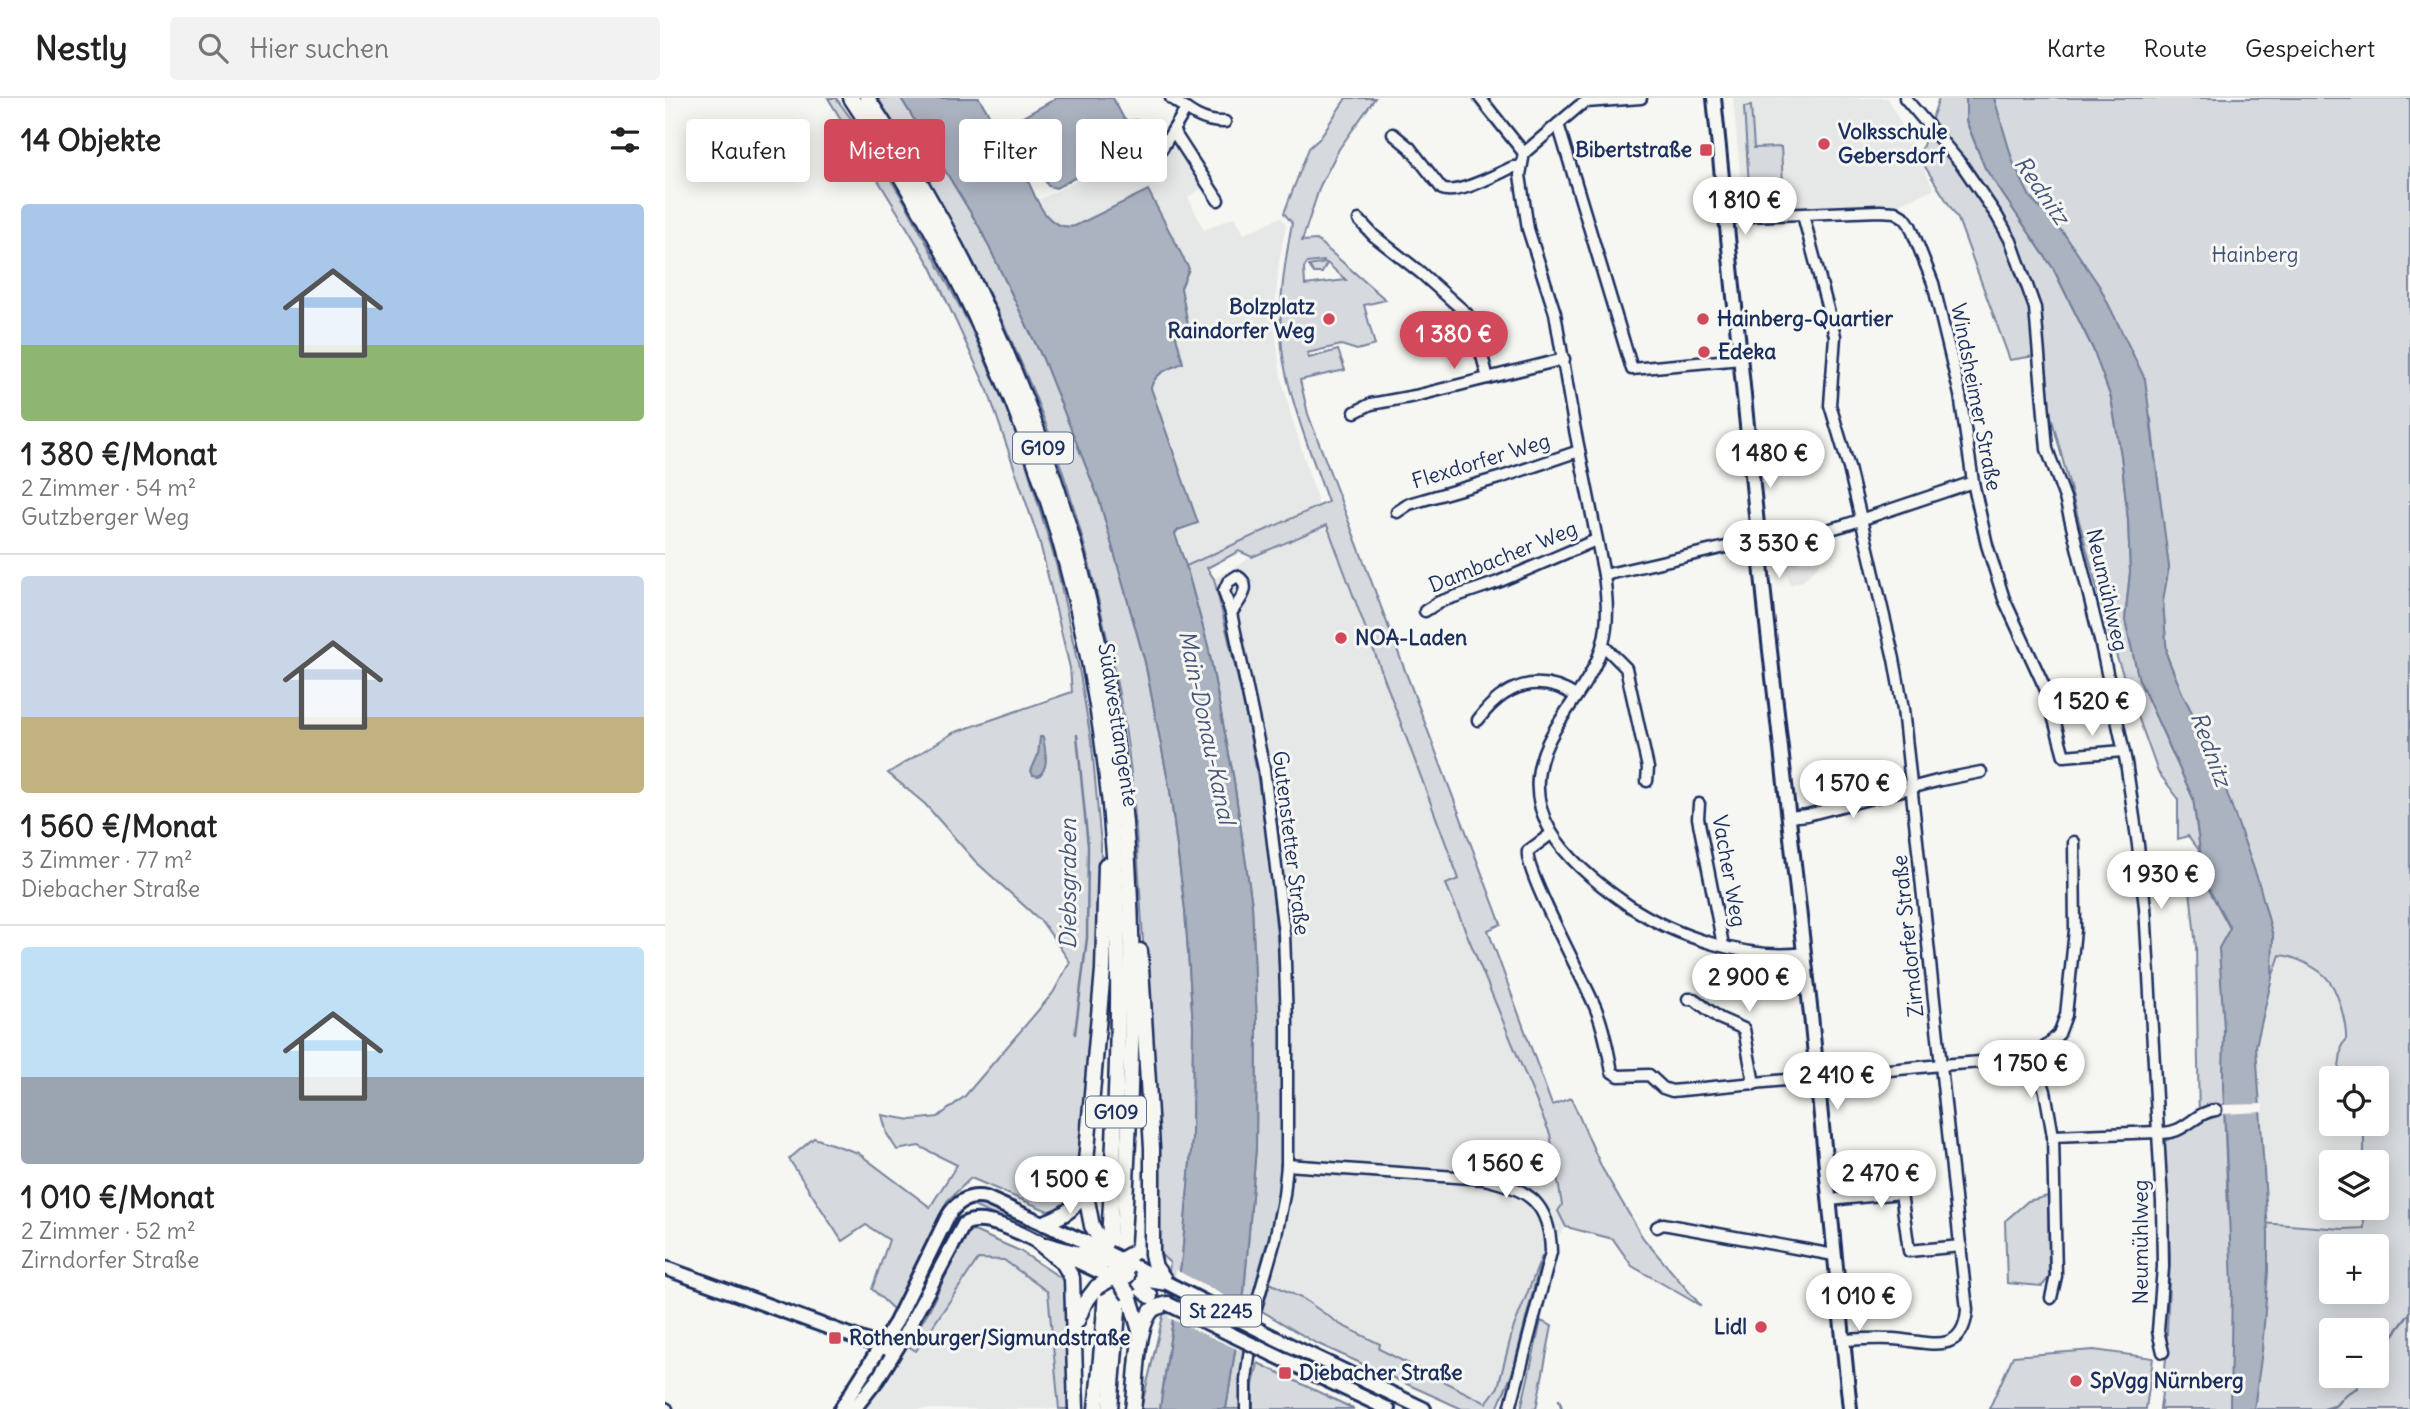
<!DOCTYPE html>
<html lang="de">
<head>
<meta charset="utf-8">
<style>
	body { margin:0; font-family:Delius,sans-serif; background:#f2f2f2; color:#222; height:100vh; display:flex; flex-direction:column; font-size:26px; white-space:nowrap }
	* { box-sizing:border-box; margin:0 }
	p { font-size:23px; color:#767676 }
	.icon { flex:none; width:38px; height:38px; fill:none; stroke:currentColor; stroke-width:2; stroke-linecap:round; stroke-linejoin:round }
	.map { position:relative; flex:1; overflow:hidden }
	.details { display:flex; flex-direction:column; background:#fff; width:665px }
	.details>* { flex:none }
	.guide { position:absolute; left:21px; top:21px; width:665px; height:63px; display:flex; gap:14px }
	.fabs { position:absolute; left:1654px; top:968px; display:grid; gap:14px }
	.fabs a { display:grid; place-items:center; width:70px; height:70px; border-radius:7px; background:#fff; box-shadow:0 4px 18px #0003; font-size:35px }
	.price { position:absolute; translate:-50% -60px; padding:0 16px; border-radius:24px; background:#fff; color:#222; font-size:23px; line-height:46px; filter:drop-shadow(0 2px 4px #0008) }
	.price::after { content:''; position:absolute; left:50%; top:42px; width:21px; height:16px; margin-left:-10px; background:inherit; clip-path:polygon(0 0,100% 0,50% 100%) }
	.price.active { background:#d1495b; color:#fff }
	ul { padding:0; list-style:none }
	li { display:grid; align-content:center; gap:14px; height:371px; padding:0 21px }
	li+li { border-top:2px solid #e0e0e0 }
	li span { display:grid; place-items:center; height:217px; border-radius:7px; color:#555 }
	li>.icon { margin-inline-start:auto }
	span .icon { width:126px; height:126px; fill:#fffc; stroke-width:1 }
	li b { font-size:30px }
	h2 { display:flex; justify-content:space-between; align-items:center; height:84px; padding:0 21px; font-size:30px }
	.pill { padding:0 24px; border-radius:7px; background:#fff; box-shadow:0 4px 18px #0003; font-size:24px; line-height:63px }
	.pill.active { background:#d1495b; color:#fff }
	header { display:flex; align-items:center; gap:42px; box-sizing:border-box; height:98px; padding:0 35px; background:#fff; border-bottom:2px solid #e0e0e0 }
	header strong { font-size:33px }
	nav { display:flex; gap:38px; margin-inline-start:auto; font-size:24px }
	.search { width:490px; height:63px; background:#f2f2f2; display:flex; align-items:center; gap:18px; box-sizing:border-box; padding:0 24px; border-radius:7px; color:#767676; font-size:26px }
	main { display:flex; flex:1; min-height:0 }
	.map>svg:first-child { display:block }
	.built { fill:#e6e7e7; fill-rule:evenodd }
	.green { fill:#d6d9dd; stroke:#78849e; stroke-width:2; fill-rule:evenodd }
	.water { fill:#abb2c0; stroke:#717e99; stroke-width:2 }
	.pier { fill:#f6f6f2 }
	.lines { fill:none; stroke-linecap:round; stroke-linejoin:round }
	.stream { stroke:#717e99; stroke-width:2.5 }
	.minor-casing { stroke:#1b2f5e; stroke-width:15 }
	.major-casing { stroke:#1b2f5e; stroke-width:18 }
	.highway-casing { stroke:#1b2f5e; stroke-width:19 }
	.minor { stroke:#f6f6f2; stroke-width:10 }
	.major { stroke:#f6f6f2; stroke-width:12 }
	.highway { stroke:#f6f6f2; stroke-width:14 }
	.major-bridge-casing { stroke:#1b2f5e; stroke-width:18; stroke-linecap:butt }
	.highway-bridge-casing { stroke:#1b2f5e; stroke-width:19; stroke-linecap:butt }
	.major-bridge { stroke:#f6f6f2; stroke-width:12 }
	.highway-bridge { stroke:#f6f6f2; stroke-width:14 }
	.poi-dot { fill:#d1495b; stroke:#f6f6f2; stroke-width:2.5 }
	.labels { text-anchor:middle; stroke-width:6; stroke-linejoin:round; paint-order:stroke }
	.shield { fill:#f6f6f2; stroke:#5d6b8a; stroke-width:2 }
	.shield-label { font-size:19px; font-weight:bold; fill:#1b2f5e }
	.poi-label { font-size:21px; font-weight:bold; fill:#1b2f5e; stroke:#f6f6f2; text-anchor:start }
	.park-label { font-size:21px; fill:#405177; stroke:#f6f6f2 }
	.street-label { font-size:21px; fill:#1b2f5e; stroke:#f6f6f2 }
	.water-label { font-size:23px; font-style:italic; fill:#46567b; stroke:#f6f6f2 }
</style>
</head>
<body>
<header>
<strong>Nestly</strong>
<div class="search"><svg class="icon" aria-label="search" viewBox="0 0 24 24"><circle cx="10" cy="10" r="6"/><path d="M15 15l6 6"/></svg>Hier suchen</div>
<nav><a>Karte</a><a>Route</a><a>Gespeichert</a></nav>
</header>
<main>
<section class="details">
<h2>14 Objekte<svg class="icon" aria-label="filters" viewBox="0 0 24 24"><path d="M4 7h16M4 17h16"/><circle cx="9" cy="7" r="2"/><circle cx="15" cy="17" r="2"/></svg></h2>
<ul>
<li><span style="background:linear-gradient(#a9c7e8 65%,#8fb573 0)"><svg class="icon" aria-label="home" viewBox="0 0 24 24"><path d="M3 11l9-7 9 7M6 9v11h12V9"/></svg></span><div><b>1 380 €/Monat</b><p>2 Zimmer · 54 m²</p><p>Gutzberger Weg</p></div></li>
<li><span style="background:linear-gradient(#c9d6e8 65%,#c2b280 0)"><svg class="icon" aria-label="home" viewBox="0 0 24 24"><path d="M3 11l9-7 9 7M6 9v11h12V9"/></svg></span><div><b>1 560 €/Monat</b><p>3 Zimmer · 77 m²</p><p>Diebacher Straße</p></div></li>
<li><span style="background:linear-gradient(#bfe0f5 60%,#9aa5b1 0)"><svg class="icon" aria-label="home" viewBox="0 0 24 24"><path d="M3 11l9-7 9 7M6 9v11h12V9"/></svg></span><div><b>1 010 €/Monat</b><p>2 Zimmer · 52 m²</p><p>Zirndorfer Straße</p></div></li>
</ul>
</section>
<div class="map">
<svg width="1745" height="1311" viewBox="0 0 1745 1311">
	<rect width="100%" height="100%" fill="#f6f6f2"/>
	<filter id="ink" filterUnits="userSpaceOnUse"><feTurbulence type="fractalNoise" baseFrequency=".0143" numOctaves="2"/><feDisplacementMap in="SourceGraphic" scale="14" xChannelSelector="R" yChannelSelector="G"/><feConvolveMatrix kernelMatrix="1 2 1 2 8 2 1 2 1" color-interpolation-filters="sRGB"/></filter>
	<g filter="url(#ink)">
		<g class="built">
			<path d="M1068 0H1223L1269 91 1229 108 1203 107 1086 112 1078 105Z"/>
			<path d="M512 41 541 88 523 99 539 132 570 119 579 136 616 119 621 127 614 163 609 223 615 274 626 317 654 408 521 468 510 436 513 432 533 425 486 290 488 281 494 275 518 265 511 238 524 232 516 190 410 128H394L383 121 374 102 486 45 496 52Z"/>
			<path d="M662 426 794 781 781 787 885 1036 897 1107 893 1113 901 1129 877 1158 848 1231 833 1289 821 1305 713 1251 715 1246 676 1227 640 1202 605 1185 594 1176 608 1127 616 1074V915L608 800 593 682 574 584 549 481 587 459Z"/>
			<path d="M1132 444 1134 466 1155 464V466L1138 483 1125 487 1115 446Z"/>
			<path d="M1615 857 1635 859 1658 870 1707 980H1666V1026H1712L1717 1128 1603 1135 1591 948ZM1666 1064H1712V1110H1666Z"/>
			<path d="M313 1161 339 1162 383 1193 394 1311H195L243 1248 252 1252Z"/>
		</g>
		<g class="green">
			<path d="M163 0H171L200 40 242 108 306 230 352 335 392 469 415 576 427 648 436 747 435 865 410 1095 396 1111 383 1113 306 1080 282 1103 229 1212 207 1191 224 1142 201 1127 177 1143 124 1061 149 1040 193 1055 265 1109 292 1067 254 1048 232 1052 222 1036 217 1017 246 1022 273 1019 300 998 388 895 405 864 377 824 310 763 260 706 223 675 288 635 407 594 405 570 375 445 323 293 266 169Z"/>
			<path d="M213 0H236L315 130 378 261 434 401 480 564 505 693 520 812 528 927 527 1041 517 1159 495 1311H476L498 1218 505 1165 492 1153C489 1044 484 935 477 826 472 750 469 666 453 591 437 513 418 432 392 357 348 230 285 112 213 0Z"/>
			<path d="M681 0H710L674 51 655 88 637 143 652 142 721 202 699 207 710 247 692 252 676 247 642 255 644 260 673 252 680 272 635 282 643 316 836 826 823 832 887 1007 906 1000 937 1070 978 1140 1036 1208 967 1168 948 1141 901 1129 893 1113 897 1107 885 1036 781 786 794 781 662 427 587 459 574 453 542 470 549 481C565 547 582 614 593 682 613 805 623 948 616 1072 614 1117 596 1158 587 1201 579 1237 575 1274 576 1311H561L579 1195 591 1050 592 927 587 807 568 677 543 548 521 468 663 404C648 361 631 319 621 275 610 226 618 174 627 125L619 115 644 50 654 41ZM659 163 660 165 644 168 649 175H657L662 165 681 182 640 187 639 170 642 165Z"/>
			<path d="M1274 0H1301V23L1320 70 1388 170 1428 251 1446 300 1456 357 1463 422 1465 474 1460 522 1474 582 1528 700 1539 782 1565 830 1558 981 1563 1112 1595 1125 1678 1131 1699 1130V1110H1712V1064H1699V1026H1712V980H1686L1673 976 1677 947 1681 942C1682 926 1673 891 1661 879 1651 869 1629 858 1615 857L1607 880V852L1502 558 1498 503 1499 488 1504 469 1498 436 1486 321 1400 137 1365 99 1345 62 1329 0H1745V1311H1495L1501 1261 1505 1158 1499 1044 1534 1024 1531 849 1523 773 1534 752 1523 738 1513 741V700L1493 674 1446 543 1370 258 1345 262 1293 121 1254 59ZM1666 1148H1712V1194H1666ZM1666 1232H1712V1278H1666Z"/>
			<path d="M1086 8 1089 50 1116 49 1118 86 1084 88 1079 9Z"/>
			<path d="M1082 868 1087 896 1071 899 1066 871Z"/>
			<path d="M1383 1098 1384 1180 1377 1188 1342 1185 1340 1123 1363 1103Z"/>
			<path d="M307 1105H314C337 1115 406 1138 418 1156L308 1108Z"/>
			<path d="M307 1132 355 1153 402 1184 406 1311H394L383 1194 339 1162 313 1161 251 1253 243 1248 264 1212 301 1136Z"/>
			<path d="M877 1158 847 1276 832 1311H797L649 1244 597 1213 605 1185 640 1202 676 1227 715 1246 714 1251 821 1305 833 1289 848 1231Z"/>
			<path d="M876 1223 887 1228 871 1311H856Z"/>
			<path d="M608 1249 638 1260 749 1311H742L608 1251Z"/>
			<path d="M1429 1252 1488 1260 1481 1311H1324L1348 1258Z"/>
			<path d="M593 1265 689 1311H588V1287Z"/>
		</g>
		<g class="water">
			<path d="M236 0H314L347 54 359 45 349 24 392 0H448L459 21 463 23 472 22 474 26 465 31 470 40 468 49 391 90 383 88 372 69 359 74C370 96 379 134 410 128L483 92 524 171 516 190 524 232 511 238 518 265C504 271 490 274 486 290L533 425 513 432 510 436 521 468 543 548 568 677 587 807 592 927 591 1050 579 1195 561 1311H495L517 1159 527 1041 528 927 520 812 505 693 480 564 434 401 378 261 315 130Z"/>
			<path d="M1301 0H1329L1348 64 1365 99 1400 137 1435 189 1480 281 1504 469 1498 503 1502 558 1518 597 1547 653 1593 782 1608 838 1607 880 1591 948 1603 1135V1173L1597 1253 1589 1311H1565L1567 1187 1558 981 1559 932 1554 850 1565 830 1539 782 1528 700 1474 582 1460 522 1465 474 1463 422 1456 357 1446 300 1428 251 1388 170 1320 70 1301 22Z"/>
			<path d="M375 639H378C380 653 385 667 374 678L368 677 366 673 373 657Z"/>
		</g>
		<g class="pier">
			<path d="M1598 1006V1014L1556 1016 1555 1007Z"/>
			<path d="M511 1172 581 1209 574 1252 504 1220Z"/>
		</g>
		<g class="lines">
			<g class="stream">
				<path d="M410 936 422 840 423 748 412 637"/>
				<path d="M1712 1269 1725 1259 1724 1243 1745 1215"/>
				<path d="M894 1302 897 1311"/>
				<path d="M1659 1311 1670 1308 1681 1296 1692 1290 1694 1278"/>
			</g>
			<g class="minor-casing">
				<g id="minor">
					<path d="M506 0C523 13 538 25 560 24"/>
					<path d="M815 0 859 55"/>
					<path d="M976 0 921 4 914 8 859 55 855 77 863 131 890 215 909 327 939 477 1113 437 1155 434 1180 427 1308 384"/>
					<path d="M1240 0 1297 67 1332 118 1346 143 1370 210 1382 351 1400 400 1435 542 1461 664 1473 747 1480 809 1497 1104 1498 1169 1493 1233 1498 1254"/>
					<path d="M893 26 967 271 1076 261"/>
					<path d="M509 34 553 102"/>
					<path d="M728 36 745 50 777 91C792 98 832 76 848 69H855"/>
					<path d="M496 52 521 11"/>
					<path d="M1138 117 1170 238 1165 307 1184 370 1229 561 1238 611 1302 1212C1298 1260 1261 1243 1228 1241 1212 1240 1195 1241 1178 1242"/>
					<path d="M1061 119 1215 113 1230 114 1240 120 1245 127 1268 185 1295 297 1308 384 1322 447 1339 501 1381 592 1399 658 1458 653"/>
					<path d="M694 122 709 138 756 175 802 216 811 236 823 280"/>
					<path d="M690 314 706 306 750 298 899 261"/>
					<path d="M732 414 744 406 837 379 914 353"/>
					<path d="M939 477C942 500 944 523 938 545 930 577 905 605 889 633 843 711 902 765 963 807 1009 838 1083 863 1139 855"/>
					<path d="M760 513 774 504 833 484 931 442"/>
					<path d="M566 515C574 503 589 488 572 478L563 484 559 493 566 515 599 671 619 835 622 925V1067L619 1097 610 1142 590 1212 581 1282V1311"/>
					<path d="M938 547 961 570 983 670 982 683"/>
					<path d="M813 622C839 587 872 574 911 598"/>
					<path d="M1034 706 1033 720 1058 847"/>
					<path d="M1124 719 1142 717 1276 682 1316 674"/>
					<path d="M886 736 863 753C858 771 920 883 931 911 939 931 943 952 947 974L954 978 984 977 998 990 1007 993 1276 967 1369 960 1394 936 1401 917 1410 832 1409 744"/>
					<path d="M1023 901H1029L1054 920 1079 931 1089 986"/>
					<path d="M1369 960 1380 993 1388 1038 1391 1178 1386 1200"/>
					<path d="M1388 1038 1493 1034C1518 1039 1529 1014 1551 1012"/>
					<path d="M622 1067 819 1081C864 1091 885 1105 886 1154L845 1311"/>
					<path d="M1164 1102 1236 1095 1244 1153 1296 1148"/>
					<path d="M992 1129 998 1126 1169 1157"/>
					<path d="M0 1310 2 1311"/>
				</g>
			</g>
			<g class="major-casing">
				<g id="major">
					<path d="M1049 0 1102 526 1146 917 1185 1311"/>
					<path d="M397 1156 433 1173"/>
					<path d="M467 1167 496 1182"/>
					<path d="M0 1170 223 1251"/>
					<path d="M610 1240 759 1311"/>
					<path d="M607 1256 723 1311"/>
					<path d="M176 1311 231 1224 282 1120C290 1105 303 1096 321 1100L425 1146"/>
					<path d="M189 1311 212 1282 235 1245 299 1126C320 1114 361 1138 381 1148"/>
				</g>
			</g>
			<g class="highway-casing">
				<g id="highway">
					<path d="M186 0C340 228 431 480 449 756 456 859 453 962 448 1065 444 1147 440 1229 431 1311"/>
					<path d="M202 0C331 191 417 412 450 640 470 774 469 910 463 1044 459 1133 453 1222 445 1311"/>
					<path d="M475 853 487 1050V1156L490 1169 502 1185"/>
					<path d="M419 1087 427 1128 443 1155"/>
					<path d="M379 1125C400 1117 414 1110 419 1086L438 872 441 767"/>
					<path d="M418 1143 438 1163"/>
					<path d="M373 1144 399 1166 407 1180 411 1311"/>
					<path d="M381 1147 438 1163"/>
					<path d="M462 1178 502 1185"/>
					<path d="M462 1179 485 1198"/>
					<path d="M464 1197 476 1236"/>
					<path d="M412 1223 419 1206 432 1189"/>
					<path d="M468 1311C472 1287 471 1235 484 1216 488 1209 495 1208 503 1206"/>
				</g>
			</g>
			<use href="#minor" class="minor"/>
			<use href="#major" class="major"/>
			<use href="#highway" class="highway"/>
			<g class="major-bridge-casing">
				<g id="major-bridge">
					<path d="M443 1155 467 1167"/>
					<path d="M433 1173 455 1183"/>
					<path d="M502 1185 610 1240"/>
					<path d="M503 1206 607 1256"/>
				</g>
			</g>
			<g class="highway-bridge-casing">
				<g id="highway-bridge">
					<path d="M456 1162 468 1155"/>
					<path d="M448 1175 464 1197"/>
					<path d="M432 1189 444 1182 462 1178 449 1164 438 1163"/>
				</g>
			</g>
			<use href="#major-bridge" class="major-bridge"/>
			<use href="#highway-bridge" class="highway-bridge"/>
		</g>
	</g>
	<g class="poi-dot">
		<circle cx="1159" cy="46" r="7"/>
		<rect x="1034" y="45" width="14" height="14" rx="3.5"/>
		<circle cx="664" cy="221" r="7"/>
		<circle cx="1038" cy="221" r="7"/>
		<circle cx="1039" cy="254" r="7"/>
		<circle cx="676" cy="540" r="7"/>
		<circle cx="1096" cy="1229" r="7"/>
		<rect x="163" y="1233" width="14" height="14" rx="3.5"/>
		<rect x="613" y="1268" width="14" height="14" rx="3.5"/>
		<circle cx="1411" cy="1283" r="7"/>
	</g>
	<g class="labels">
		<g class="shield">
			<rect x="348" y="334.5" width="60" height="31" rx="5"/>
			<rect x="421" y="998.5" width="60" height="31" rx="5"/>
			<rect x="516" y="1197.5" width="80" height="31" rx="5"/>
		</g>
		<g class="shield-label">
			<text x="378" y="357">G109</text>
			<text x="451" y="1021">G109</text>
			<text x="556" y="1220">St 2245</text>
		</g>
		<g class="poi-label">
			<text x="1173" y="41">Volksschule<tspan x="1173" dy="24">Gebersdorf</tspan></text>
			<text x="1027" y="59" text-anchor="end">Bibertstraße</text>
			<text x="650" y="216" text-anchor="end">Bolzplatz<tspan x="650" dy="24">Raindorfer Weg</tspan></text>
			<text x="1052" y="228">Hainberg-Quartier</text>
			<text x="1053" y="261">Edeka</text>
			<text x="690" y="547">NOA-Laden</text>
			<text x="1082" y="1236" text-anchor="end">Lidl</text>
			<text x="184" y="1247">Rothenburger/Sigmundstraße</text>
			<text x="634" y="1282">Diebacher Straße</text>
			<text x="1425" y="1290">SpVgg Nürnberg</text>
		</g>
		<g class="park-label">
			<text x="1590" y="164">Hainberg</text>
		</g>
		<g class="street-label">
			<text transform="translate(1311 299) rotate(79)" y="7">Windsheimer Straße</text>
			<text transform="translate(816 363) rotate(-17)" y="7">Flexdorfer Weg</text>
			<text transform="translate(838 459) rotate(-22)" y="7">Dambacher Weg</text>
			<text transform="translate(1442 492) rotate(77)" y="7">Neumühlweg</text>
			<text transform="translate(453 627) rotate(81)" y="7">Südwesttangente</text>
			<text transform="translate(626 745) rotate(83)" y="7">Gutenstetter Straße</text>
			<text transform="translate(1064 773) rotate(80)" y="7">Vacher Weg</text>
			<text transform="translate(1243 838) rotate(-96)" y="7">Zirndorfer Straße</text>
			<text transform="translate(1476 1144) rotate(-90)" y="7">Neumühlweg</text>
		</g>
		<g class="water-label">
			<text transform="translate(1377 92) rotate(55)" y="8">Rednitz</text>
			<text transform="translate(542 629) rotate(78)" y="8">Main-Donau-Kanal</text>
			<text transform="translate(1546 651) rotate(70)" y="8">Rednitz</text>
			<text transform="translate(403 786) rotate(-90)" y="8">Diebsgraben</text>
		</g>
	</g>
</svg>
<div class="fabs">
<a><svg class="icon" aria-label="locate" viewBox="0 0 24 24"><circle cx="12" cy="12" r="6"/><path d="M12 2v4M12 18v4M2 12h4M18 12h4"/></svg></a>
<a><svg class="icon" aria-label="layers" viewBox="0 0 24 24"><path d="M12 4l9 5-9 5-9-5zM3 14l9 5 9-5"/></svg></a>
<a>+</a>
<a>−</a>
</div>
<b class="price" style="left:1080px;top:139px">1 810 €</b>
<b class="price active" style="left:789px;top:273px">1 380 €</b>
<b class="price" style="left:1105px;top:392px">1 480 €</b>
<b class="price" style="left:1114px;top:482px">3 530 €</b>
<b class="price" style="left:1427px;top:640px">1 520 €</b>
<b class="price" style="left:1188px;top:722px">1 570 €</b>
<b class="price" style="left:1496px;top:813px">1 930 €</b>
<b class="price" style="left:1084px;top:916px">2 900 €</b>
<b class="price" style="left:1366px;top:1002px">1 750 €</b>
<b class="price" style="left:1172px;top:1014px">2 410 €</b>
<b class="price" style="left:841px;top:1102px">1 560 €</b>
<b class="price" style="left:1216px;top:1112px">2 470 €</b>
<b class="price" style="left:405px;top:1118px">1 500 €</b>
<b class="price" style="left:1194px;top:1235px">1 010 €</b>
<div class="guide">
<a class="pill">Kaufen</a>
<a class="pill active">Mieten</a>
<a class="pill">Filter</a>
<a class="pill">Neu</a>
</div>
</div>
</main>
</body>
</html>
